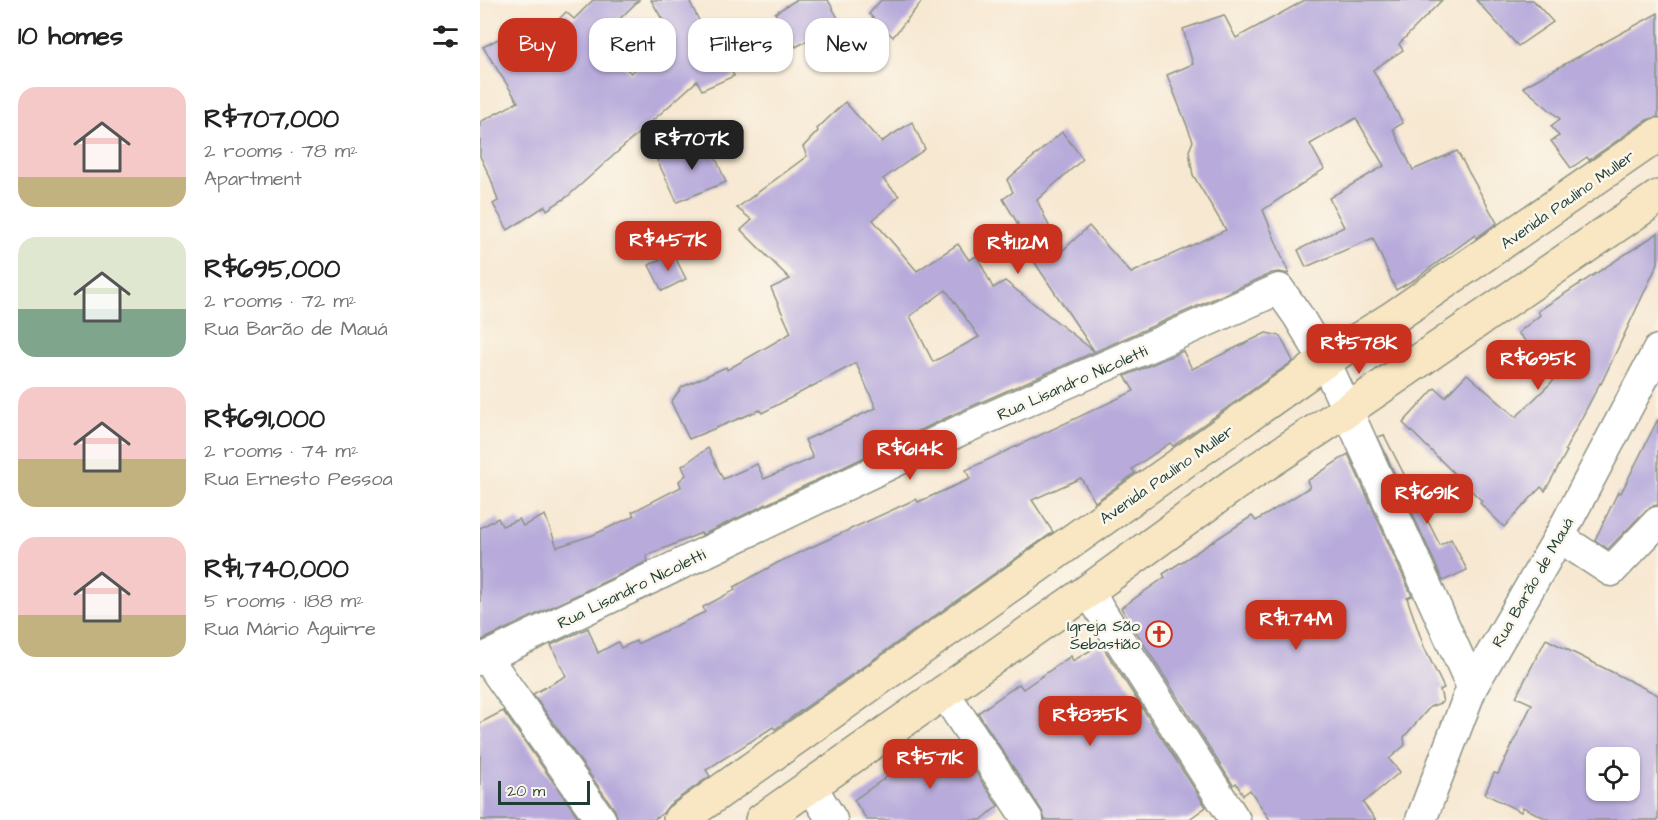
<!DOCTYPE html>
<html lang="en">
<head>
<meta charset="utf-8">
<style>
	body { margin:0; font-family:"Architects Daughter",sans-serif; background:#f2f2f2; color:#222; height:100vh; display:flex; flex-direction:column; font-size:22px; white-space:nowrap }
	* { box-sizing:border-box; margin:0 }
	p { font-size:20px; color:#767676 }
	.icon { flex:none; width:33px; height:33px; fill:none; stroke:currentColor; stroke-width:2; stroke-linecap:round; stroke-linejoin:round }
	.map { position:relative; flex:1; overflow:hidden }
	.panel { display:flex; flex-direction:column; background:#fff; width:480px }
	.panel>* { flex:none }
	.guide { position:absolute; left:18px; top:18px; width:570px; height:54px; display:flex; gap:12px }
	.fabs { position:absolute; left:1106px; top:747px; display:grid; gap:12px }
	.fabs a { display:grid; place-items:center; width:54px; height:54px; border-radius:12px; background:#fff; box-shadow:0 2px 4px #0004; font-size:30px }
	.scale { position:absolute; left:18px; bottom:15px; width:92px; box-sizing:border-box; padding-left:6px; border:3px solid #1f3d34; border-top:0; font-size:16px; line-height:21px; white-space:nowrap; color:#1f3d34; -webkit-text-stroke:4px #fbf7ec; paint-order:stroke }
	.price { position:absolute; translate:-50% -51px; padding:0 14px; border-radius:12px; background:#c8321e; color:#fff; font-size:20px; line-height:39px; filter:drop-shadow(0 2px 3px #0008) }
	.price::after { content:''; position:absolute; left:50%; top:36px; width:18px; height:14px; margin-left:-9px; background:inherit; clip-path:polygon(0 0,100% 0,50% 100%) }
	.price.active { background:#222; color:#fff }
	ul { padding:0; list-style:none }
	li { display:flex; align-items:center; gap:18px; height:150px; padding:0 18px }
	li span { display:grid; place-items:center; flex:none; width:168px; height:120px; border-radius:18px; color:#555 }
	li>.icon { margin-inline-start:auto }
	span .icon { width:72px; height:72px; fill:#fffc; stroke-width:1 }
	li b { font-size:26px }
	h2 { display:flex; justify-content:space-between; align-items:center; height:72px; padding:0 18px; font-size:26px }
	.pill { padding:0 21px; border-radius:18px; background:#fff; box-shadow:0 2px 4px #0004; font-size:21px; line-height:54px }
	.pill.active { background:#c8321e; color:#fff }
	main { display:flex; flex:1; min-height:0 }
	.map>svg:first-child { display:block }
	.building { fill:#b8abdb; fill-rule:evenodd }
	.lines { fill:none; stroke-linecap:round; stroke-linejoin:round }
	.street-casing { stroke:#8b9283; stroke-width:33 }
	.secondary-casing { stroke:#8b9283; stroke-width:36 }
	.street { stroke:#fff; stroke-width:30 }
	.secondary { stroke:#f9e7c3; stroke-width:33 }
	.labels { text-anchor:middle; stroke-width:5; stroke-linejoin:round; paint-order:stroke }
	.street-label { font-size:16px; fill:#1f3d34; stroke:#fbf7ec }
	.poi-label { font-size:16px; fill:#1f3d34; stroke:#fbf7ec; text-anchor:end }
</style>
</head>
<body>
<main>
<section class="panel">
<h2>10 homes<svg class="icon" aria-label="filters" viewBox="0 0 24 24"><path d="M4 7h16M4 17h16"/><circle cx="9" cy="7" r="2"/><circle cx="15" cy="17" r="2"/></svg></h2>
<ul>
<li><span style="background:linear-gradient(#f6c9c9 75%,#c2b280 0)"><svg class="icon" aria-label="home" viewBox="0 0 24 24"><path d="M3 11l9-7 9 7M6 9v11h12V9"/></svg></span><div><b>R$707,000</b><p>2 rooms · 78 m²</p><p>Apartment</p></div></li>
<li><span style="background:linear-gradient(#dfe7d0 60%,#7fa58c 0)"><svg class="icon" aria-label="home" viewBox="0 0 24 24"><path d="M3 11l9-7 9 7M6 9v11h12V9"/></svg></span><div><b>R$695,000</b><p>2 rooms · 72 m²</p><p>Rua Barão de Mauá</p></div></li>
<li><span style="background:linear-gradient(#f6c9c9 60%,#c2b280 0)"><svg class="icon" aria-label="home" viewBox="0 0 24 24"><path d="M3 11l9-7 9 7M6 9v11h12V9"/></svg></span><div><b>R$691,000</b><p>2 rooms · 74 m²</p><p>Rua Ernesto Pessoa</p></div></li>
<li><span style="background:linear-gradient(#f6c9c9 65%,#c2b280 0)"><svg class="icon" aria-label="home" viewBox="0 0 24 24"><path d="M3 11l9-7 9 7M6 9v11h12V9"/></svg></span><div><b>R$1,740,000</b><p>5 rooms · 188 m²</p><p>Rua Mário Aguirre</p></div></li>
</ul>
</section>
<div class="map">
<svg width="1178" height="820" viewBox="0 0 1178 820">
	<rect width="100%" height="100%" fill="#fbf7ec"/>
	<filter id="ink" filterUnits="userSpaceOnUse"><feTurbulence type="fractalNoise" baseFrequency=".0167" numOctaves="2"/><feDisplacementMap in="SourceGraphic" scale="12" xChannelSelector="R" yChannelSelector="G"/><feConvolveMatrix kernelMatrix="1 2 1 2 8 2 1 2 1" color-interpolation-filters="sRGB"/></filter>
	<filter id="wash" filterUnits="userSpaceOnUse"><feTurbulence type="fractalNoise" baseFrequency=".008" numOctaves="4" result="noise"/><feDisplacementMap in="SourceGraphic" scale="24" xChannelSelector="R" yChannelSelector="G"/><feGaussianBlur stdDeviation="1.35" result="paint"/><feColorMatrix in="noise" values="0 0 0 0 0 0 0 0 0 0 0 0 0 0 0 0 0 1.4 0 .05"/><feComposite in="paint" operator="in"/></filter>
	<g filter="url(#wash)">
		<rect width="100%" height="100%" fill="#f7e8d2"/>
		<g id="blocks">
			<g class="building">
				<path d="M113 0H159L117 41 151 73 192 36 171 0H209L229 41 281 17 285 24 245 58 254 76 222 90 217 81 87 197 67 210 65 206 28 230 13 204 18 201 11 179 0 156V122L38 102 3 47 56 19 64 34 86 12 94 19Z"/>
				<path d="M316 0H348L360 22 316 47 295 13Z"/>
				<path d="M401 0H443L413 37 389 14Z"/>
				<path d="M825 0H962L919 44 923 50 893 70 923 123 913 129 933 170 977 151 1017 223 996 238 995 235 935 279 916 290 893 238 826 267 818 250 864 227 849 198 904 166 876 118 830 144 844 169 783 210 809 274 799 272 792 273 472 415 222 535 221 533 166 556 168 561 0 641V528L18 518 22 526 39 519 43 526 65 515 77 547 113 535 154 516 152 512 201 487 199 481 206 475 202 466 228 448 243 479 277 464 284 479 333 458 325 440 396 408 376 363 282 413 280 410 209 439 191 402 202 387 246 367 247 370 311 333 291 288 310 279 261 230 272 220 257 208 327 156 323 147 338 131 337 129 365 102 401 142 432 122 445 149 403 179 419 196 393 220 437 271 478 244 489 260 497 256 513 288 525 281 614 351 555 263 558 261 532 229 538 224 523 199 533 192 527 180 582 132 603 159 557 200 581 252 609 226 651 273 746 230 713 175 709 151 713 141 687 75 713 64 703 29 744 15 756 38ZM466 290 499 337 453 362 430 316Z"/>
				<path d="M996 0H1053L1073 22 1038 46Z"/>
				<path d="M1178 13V117L1167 120 1109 160 1107 157 1091 168 1071 141 1079 136 1071 126 1080 119 1043 87Z"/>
				<path d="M228 140 246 182 197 202 177 160Z"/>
				<path d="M1178 233V263L1121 384 1120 383 1085 450 1087 451 1065 491 1061 487 1024 527 1000 503 1002 501 923 423 955 388 965 397 987 374 1036 417 1079 375 1038 333 1060 315 1058 311Z"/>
				<path d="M193 253 206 279 182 291 169 265Z"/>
				<path d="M786 333 800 336 813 361 693 446 690 443 652 469 655 473 615 502 601 478 552 500 573 532 295 729 293 727 226 770 230 776 189 805 183 813 173 820H138L135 810 53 694 86 676 71 645 108 628 118 653 138 642 141 648 156 641 157 644 225 612 223 607 255 590 254 587 299 562 436 499 438 502 490 479 486 470 654 391 645 376 703 351 712 369Z"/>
				<path d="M1178 419V505L1173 506 1166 510 1128 549 1115 540 1138 492 1141 493Z"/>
				<path d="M904 435 960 545 971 539 987 570 963 581 898 437Z"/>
				<path d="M868 454 932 596 927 598 944 647 964 688 960 690 963 702 950 707 924 737 925 745 909 759 920 772 883 803 896 820H790L770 790 763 795 756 783 753 785 641 608 685 577 683 574 772 516 776 521 830 487 827 481Z"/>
				<path d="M1066 639 1178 695V820H1069L1043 807 1041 812 1005 794 1014 773 1018 774 1052 704 1036 697ZM1116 758H1149V790H1116Z"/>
				<path d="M621 644 726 807 708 820H565L562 811 498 713 539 684 543 689 591 656 593 661Z"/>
				<path d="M23 711 100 820H0V723Z"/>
				<path d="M452 745 480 749 518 806 501 820H387L374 800Z"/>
			</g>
		</g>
	</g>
	<g filter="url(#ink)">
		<use href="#blocks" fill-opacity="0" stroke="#8b9283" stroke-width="1.5"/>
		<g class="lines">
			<g class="street-casing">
				<g id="street">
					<path d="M1079 537 1131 571 1178 522"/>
					<path d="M608 591 755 820"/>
					<path d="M6 657 121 820"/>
					<path d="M0 660 479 431 799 289 818 316 845 361 992 687"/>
					<path d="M463 691 548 820"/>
					<path d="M331 786 352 820"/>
					<path d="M941 820 992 687 1079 537 1178 350"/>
				</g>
			</g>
			<g class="secondary-casing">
				<g id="secondary">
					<path d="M200 820 845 361 911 319 1178 135"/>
					<path d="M282 820 608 591 755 484 869 409 1178 197"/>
				</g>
			</g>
			<use href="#street" class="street"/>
			<use href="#secondary" class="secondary"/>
		</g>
	</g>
	<defs>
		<g id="church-ring" transform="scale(1.35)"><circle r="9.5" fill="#fbf7ec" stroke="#c8321e" stroke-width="1.5"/><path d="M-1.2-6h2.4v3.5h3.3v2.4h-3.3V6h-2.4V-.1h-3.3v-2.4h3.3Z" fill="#c8321e"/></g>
	</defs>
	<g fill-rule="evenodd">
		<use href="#church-ring" x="679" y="634"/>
	</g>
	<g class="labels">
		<g class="street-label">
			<text transform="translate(1087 199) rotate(-35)" y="6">Avenida Paulino Muller</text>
			<text transform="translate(592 382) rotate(-24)" y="6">Rua Lisandro Nicoletti</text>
			<text transform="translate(686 474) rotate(-35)" y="6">Avenida Paulino Muller</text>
			<text transform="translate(1052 582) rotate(-60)" y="6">Rua Barão de Mauá</text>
			<text transform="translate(151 588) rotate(-26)" y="6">Rua Lisandro Nicoletti</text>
		</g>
		<g class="poi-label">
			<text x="660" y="631">Igreja São<tspan x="660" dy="18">Sebastião</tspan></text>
		</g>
	</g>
</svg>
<div class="fabs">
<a><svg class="icon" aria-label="locate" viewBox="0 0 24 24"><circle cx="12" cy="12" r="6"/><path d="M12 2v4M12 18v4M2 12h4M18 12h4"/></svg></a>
</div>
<div class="scale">20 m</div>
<b class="price active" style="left:212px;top:171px">R$707K</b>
<b class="price" style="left:188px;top:272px">R$457K</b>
<b class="price" style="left:538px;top:275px">R$1.12M</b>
<b class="price" style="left:879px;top:375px">R$578K</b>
<b class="price" style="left:1058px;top:391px">R$695K</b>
<b class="price" style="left:430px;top:481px">R$614K</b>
<b class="price" style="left:947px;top:525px">R$691K</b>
<b class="price" style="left:816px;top:651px">R$1.74M</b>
<b class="price" style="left:610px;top:747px">R$835K</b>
<b class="price" style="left:450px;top:790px">R$571K</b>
<div class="guide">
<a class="pill active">Buy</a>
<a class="pill">Rent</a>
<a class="pill">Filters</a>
<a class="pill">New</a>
</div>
</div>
</main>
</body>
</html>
